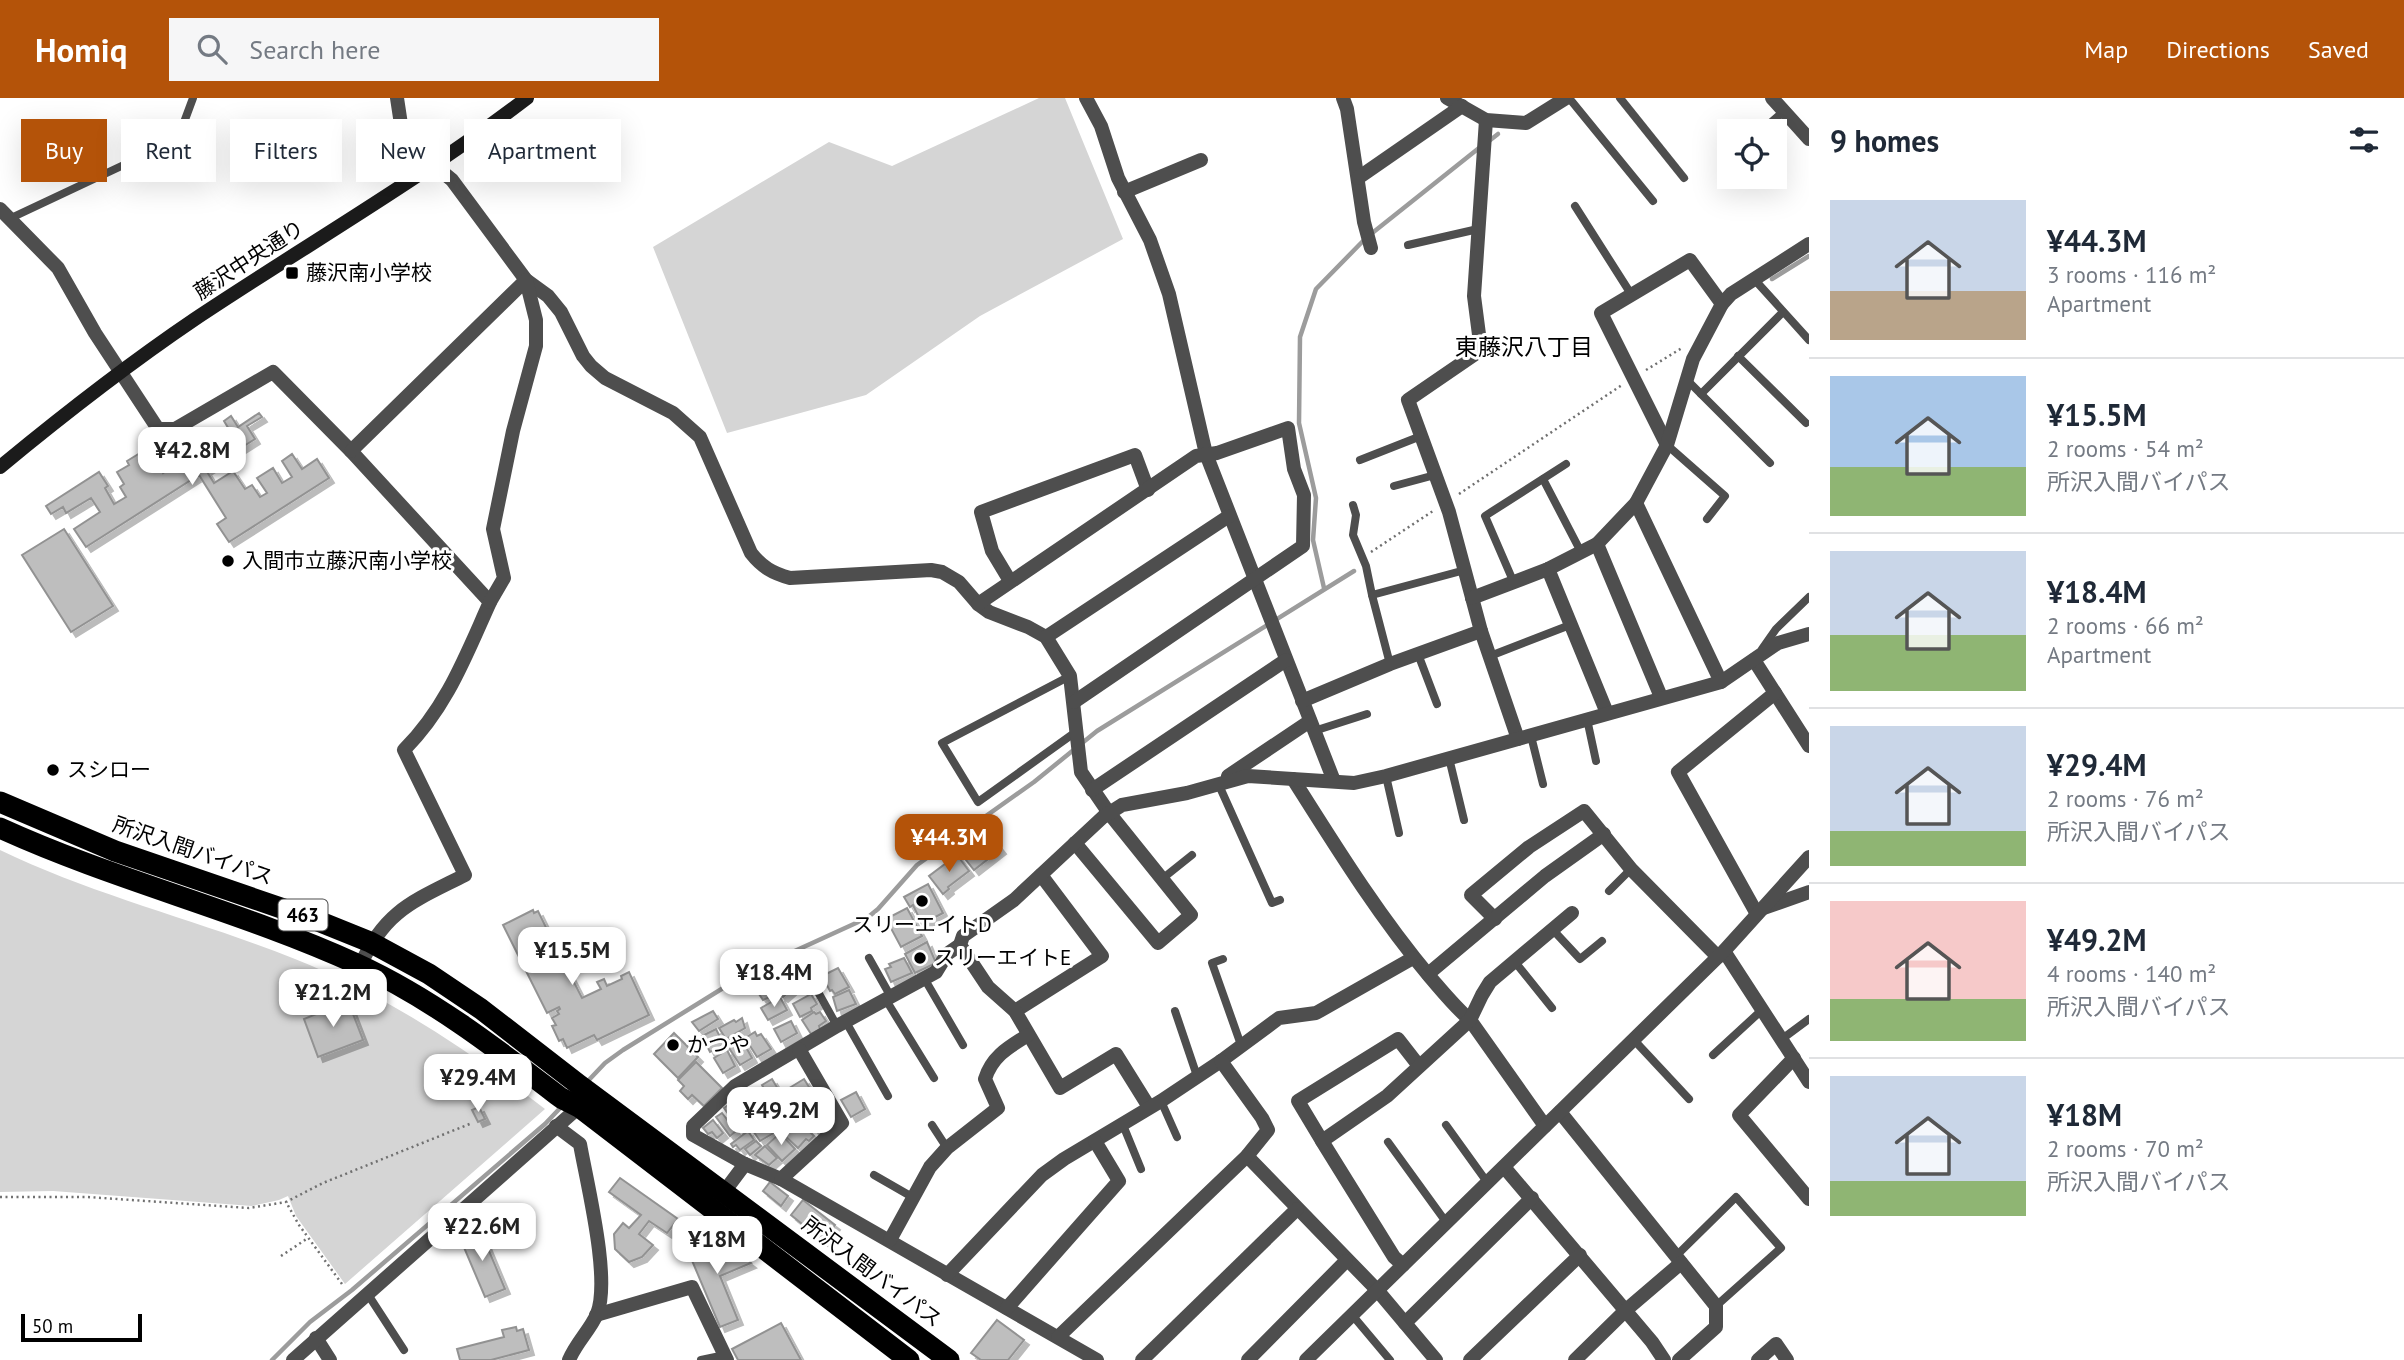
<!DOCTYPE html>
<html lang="en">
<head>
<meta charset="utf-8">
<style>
	body { margin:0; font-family:"PT Sans","Noto Sans JP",sans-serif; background:#f6f6f7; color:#1f2937; height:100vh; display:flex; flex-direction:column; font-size:26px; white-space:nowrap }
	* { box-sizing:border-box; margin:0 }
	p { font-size:23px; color:#747a83 }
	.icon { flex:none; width:38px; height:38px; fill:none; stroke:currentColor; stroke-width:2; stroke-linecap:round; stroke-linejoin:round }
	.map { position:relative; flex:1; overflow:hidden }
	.panel { display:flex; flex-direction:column; background:#fff; width:595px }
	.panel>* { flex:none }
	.guide { position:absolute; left:21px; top:21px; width:665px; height:63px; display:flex; gap:14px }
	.buttons { position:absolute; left:1717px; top:21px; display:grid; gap:14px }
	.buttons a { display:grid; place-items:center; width:70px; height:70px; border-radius:0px; background:#fff; box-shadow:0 7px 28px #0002; font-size:35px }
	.scale { position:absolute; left:21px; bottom:18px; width:121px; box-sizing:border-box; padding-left:7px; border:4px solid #000; border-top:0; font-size:19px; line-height:24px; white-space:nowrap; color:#000; -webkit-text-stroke:5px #fff; paint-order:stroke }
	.price { position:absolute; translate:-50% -60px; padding:0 16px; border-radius:14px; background:#fff; color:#222; font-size:23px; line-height:46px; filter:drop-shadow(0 2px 4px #0008) }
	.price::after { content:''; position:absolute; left:50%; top:42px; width:21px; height:16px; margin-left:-10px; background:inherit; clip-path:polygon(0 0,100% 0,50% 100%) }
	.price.current { background:#b45309; color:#fff }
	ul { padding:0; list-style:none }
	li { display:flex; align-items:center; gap:21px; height:175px; padding:0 21px }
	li+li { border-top:2px solid #e0e1e3 }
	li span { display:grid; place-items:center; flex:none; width:196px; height:140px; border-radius:0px; color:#555 }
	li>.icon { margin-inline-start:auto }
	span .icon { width:84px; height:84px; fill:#fffc; stroke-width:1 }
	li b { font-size:30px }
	h2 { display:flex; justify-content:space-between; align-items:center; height:84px; padding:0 21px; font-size:30px }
	.tag { padding:0 24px; border-radius:0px; background:#fff; box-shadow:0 7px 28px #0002; font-size:24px; line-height:63px }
	.tag.current { background:#b45309; color:#fff }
	header { display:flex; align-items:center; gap:42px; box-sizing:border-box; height:98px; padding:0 35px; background:#b45309; color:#fff }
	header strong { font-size:33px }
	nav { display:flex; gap:38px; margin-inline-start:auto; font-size:24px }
	.search { width:490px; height:63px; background:#f6f6f7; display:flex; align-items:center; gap:18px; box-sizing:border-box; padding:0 24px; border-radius:0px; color:#747a83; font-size:26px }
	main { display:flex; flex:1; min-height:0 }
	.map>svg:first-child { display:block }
	.green { fill:#d5d5d5 }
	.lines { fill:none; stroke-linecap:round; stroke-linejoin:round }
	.stream { stroke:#9c9c9c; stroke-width:4.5 }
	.building { fill:#bebebe; stroke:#929292; stroke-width:2; filter:url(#shadow) }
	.path { stroke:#707070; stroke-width:2.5; stroke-dasharray:2 3.5; stroke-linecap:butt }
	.lane { stroke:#4e4e4e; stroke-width:8 }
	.street { stroke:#4e4e4e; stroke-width:14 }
	.secondary { stroke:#1b1b1b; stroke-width:14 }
	.highway { stroke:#000; stroke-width:21 }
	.poi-dot { fill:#000; stroke:#fff; stroke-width:2.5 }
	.labels { text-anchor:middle; stroke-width:6; stroke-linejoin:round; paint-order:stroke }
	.shield { fill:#fff; stroke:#4c4c4c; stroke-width:2 }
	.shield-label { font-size:19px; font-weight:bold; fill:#000 }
	.street-label { font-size:21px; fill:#000; stroke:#fff }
	.poi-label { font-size:21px; fill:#000; stroke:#fff; text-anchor:start }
	.neighbourhood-label { font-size:23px; fill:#000; stroke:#fff }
</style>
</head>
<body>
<header>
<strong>Homiq</strong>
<div class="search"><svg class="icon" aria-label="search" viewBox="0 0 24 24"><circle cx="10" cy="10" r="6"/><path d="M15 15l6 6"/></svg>Search here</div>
<nav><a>Map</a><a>Directions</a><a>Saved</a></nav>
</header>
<main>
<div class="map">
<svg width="1809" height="1262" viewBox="0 0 1809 1262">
	<defs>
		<filter id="shadow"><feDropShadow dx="5" dy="5" stdDeviation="0" flood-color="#0004"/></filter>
	</defs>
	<rect width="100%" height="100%" fill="#fff"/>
	<g class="green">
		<path d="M1039 0H1065L1123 141 980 218 866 297 727 335 653 149 829 44 892 68Z"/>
		<path d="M0 752C95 798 198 822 295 861 386 897 468 952 545 1011L345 1186 296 1118 288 1098 279 1102 252 1108 53 1093 0 1094Z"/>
	</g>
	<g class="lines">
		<g class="stream">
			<path d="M1489 43 1498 36"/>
			<path d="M1371 136 1479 50"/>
			<path d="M1772 181 1809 158"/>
			<path d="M1324 490 1313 442 1316 400 1299 325 1300 239 1316 191 1364 142"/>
			<path d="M587 984 605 965 623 952 749 874 867 820 878 811 917 767 1034 684 1097 633 1354 473"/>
			<path d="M272 1262 310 1224 352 1192 545 1026 563 1007"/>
		</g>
	</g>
	<g class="building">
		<path d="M259 315 262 319 247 328 255 341 206 372 214 385 233 373 245 391 252 387 260 399 267 395 257 380 273 370 282 385 292 379 282 363 292 356 302 371 317 361 329 380 229 444 217 426 226 420 199 377 86 449 74 431 100 414 91 400 66 415 63 409 51 416 46 408 99 374 108 388 105 390 114 406 126 399 120 389 124 386 117 374 129 367 127 363 140 355 149 369 157 364 163 375 177 366 168 352 177 346 180 351 192 344 198 354 230 333 224 323 231 318 238 329Z"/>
		<path d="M64 431 113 508 71 534 22 457Z"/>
		<path d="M989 736 1001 751 974 772 962 757Z"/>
		<path d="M957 757 969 773 948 789 949 791 943 796 929 778Z"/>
		<path d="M928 786 943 815 922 826 913 807 910 809 904 799Z"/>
		<path d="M907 810 922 838 901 849 886 821Z"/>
		<path d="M533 812 534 815 538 813 557 852 564 848 567 854 560 857 582 900 601 891 597 884 604 881 607 888 622 881 621 878 629 874 649 917 597 942 594 937 567 950 563 941 559 943 552 928 556 927 552 920 559 916 557 913 560 911 559 909 547 915 503 827Z"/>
		<path d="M927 844 936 865 915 875 905 856Z"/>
		<path d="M904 860 912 875 891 884 885 871 891 869 889 866Z"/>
		<path d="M802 866 809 879 791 888 784 873Z"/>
		<path d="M838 870 849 889 835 896 832 892 830 893 822 878Z"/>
		<path d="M782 873 791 892 783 899 780 897 771 879Z"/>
		<path d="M768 880 775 897 763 902 753 887Z"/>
		<path d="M849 892 856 906 837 913 833 899Z"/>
		<path d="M811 896 817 906 811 910 812 913 800 919 793 906Z"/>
		<path d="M780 899 787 912 768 922 761 910Z"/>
		<path d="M348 903 363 942 318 959 304 921Z"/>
		<path d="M713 913 718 921 699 933 692 924Z"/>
		<path d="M814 914 816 916 820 914 826 923 819 928 820 931 811 936 802 922Z"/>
		<path d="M742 920 745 930 726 941 719 930 734 922 736 924Z"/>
		<path d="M791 923 797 935 781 944 774 931Z"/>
		<path d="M716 931 724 947 710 954 702 938Z"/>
		<path d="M755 934 757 938 761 936 771 951 757 959 745 940Z"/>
		<path d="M674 935 698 959 678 980 654 956Z"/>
		<path d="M742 942 752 960 740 967 729 950Z"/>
		<path d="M727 952 735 968 723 975 714 960Z"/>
		<path d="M696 964 722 990 704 1008 692 997 688 1001 680 993 684 988 678 982Z"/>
		<path d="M772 981 784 1001 773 1007 762 987Z"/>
		<path d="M804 981 809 989 805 992 809 999 813 997 819 1006 800 1017 786 992Z"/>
		<path d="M856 994 865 1011 851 1019 841 1002Z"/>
		<path d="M740 997 742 1000 747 997 753 1009 742 1015 735 1004V1000Z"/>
		<path d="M785 1002 797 1022 783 1031 771 1011Z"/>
		<path d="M731 1005 746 1026 739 1031 724 1010Z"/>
		<path d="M823 1007 832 1021 815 1033 806 1019Z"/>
		<path d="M479 1009 485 1021 478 1024 472 1012Z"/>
		<path d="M722 1015 736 1033 730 1038 716 1019Z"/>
		<path d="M766 1016 777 1033 760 1043 749 1027Z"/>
		<path d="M713 1022 723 1035 717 1040 712 1034 708 1036 703 1030Z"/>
		<path d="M794 1026 799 1030 801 1029 804 1031 806 1030 814 1038 809 1043 806 1041 798 1050 784 1037Z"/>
		<path d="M748 1033 754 1042 740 1052 736 1047 733 1049 731 1046Z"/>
		<path d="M780 1035 795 1051 782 1063 767 1047Z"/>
		<path d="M756 1043 761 1048 750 1057 745 1051Z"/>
		<path d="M765 1048 777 1060 769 1067 755 1057Z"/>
		<path d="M620 1080 678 1121 667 1135 649 1123 639 1136 653 1147 642 1159 629 1164 615 1151 614 1136 623 1125 629 1130 641 1117 609 1094Z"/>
		<path d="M770 1084 788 1098 781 1108 763 1093Z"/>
		<path d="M803 1102 835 1127 823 1143 791 1117Z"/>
		<path d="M479 1129 505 1191 485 1199 460 1140Z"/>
		<path d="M718 1140 751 1165 720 1178 738 1222 720 1229 688 1153Z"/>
		<path d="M997 1222 1024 1242 1008 1262H981L971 1255Z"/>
		<path d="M781 1225 801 1262H738L732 1251Z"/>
		<path d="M516 1229 517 1233 523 1231 529 1252 491 1262H460L457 1251 504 1239 502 1232Z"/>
	</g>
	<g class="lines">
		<g class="path">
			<path d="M1646 272 1682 250"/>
			<path d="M1459 396 1622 287"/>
			<path d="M1371 454 1433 413"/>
			<path d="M0 1099H88L249 1110 286 1104"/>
			<path d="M281 1158 308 1140"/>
			<path d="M342 1186 299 1127 286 1104 323 1085 472 1025"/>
		</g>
		<g class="lane">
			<path d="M1569 0 1653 103"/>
			<path d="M1620 0 1684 80"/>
			<path d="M1761 33 1784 13"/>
			<path d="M1575 108 1631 196"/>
			<path d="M11 120 147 56 183 27 193 0"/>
			<path d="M1408 147 1478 131"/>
			<path d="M1754 181 1809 242"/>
			<path d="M1738 258 1806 325"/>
			<path d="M1687 282 1770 365"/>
			<path d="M1701 296 1783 214"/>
			<path d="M1667 347 1725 398 1707 421"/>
			<path d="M1360 362 1421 338"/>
			<path d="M1543 381 1581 454"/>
			<path d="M1394 388 1435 377"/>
			<path d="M1353 407 1356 417 1353 437 1366 468 1372 497 1390 566"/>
			<path d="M1514 485 1485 418 1566 366"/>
			<path d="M1372 497 1465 472"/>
			<path d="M1762 551 1776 531 1809 499"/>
			<path d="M1418 556 1437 606"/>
			<path d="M1490 558 1570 527"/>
			<path d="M1070 578 942 645 978 704 1077 633"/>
			<path d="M1587 621 1596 663"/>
			<path d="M1314 633 1367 616"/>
			<path d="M1531 638 1543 686"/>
			<path d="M1449 660 1464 722"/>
			<path d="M1386 678 1399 735"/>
			<path d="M1218 685 1272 805 1280 802"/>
			<path d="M1162 781 1192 757"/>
			<path d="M1609 793 1631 771"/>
			<path d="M1553 832 1580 861 1602 843"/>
			<path d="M869 860 891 899"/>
			<path d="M1223 861 1212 865 1241 947"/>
			<path d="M1515 864 1552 910"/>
			<path d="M924 880 963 947"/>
			<path d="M813 885 837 928"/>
			<path d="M886 902 934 980"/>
			<path d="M1175 913 1197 978"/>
			<path d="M846 924 888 998"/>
			<path d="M1633 941 1689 1001"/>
			<path d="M1782 941 1809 921"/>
			<path d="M1713 957 1763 911"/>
			<path d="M1161 1003 1177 1039"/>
			<path d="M932 1027 947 1050"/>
			<path d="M1123 1027 1141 1071"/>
			<path d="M1446 1027 1487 1084"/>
			<path d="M1388 1044 1446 1124"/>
			<path d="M874 1077 914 1100"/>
			<path d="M1676 1158 1736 1099 1781 1150 1716 1208"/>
			<path d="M367 1195 404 1252"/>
			<path d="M1353 1218 1390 1262"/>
			<path d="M701 1262 725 1257"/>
		</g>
		<g class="street">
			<path d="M397 0 402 33 412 49 452 82 526 182 548 198 561 214 583 258 591 268 605 280 673 315 700 339 751 455C762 469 772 475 790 480L931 472 942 474 959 484 978 506 989 514 1028 529 1046 539 1070 578 1081 674 1109 715 1191 817 1158 845 1075 745"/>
			<path d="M1086 0 1101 28 1118 80 1150 142 1169 196 1206 356 1334 683"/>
			<path d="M1343 0 1347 11 1364 124 1371 150"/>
			<path d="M1447 0 1486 22 1526 25 1566 0"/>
			<path d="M1772 0 1809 41"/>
			<path d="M1486 22 1474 198 1481 252 1408 302 1449 414 1481 533 1518 641"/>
			<path d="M1358 80 1462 8"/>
			<path d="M1124 94 1201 62"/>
			<path d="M0 111 58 170 95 235 158 331H175L273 274 351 353 490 504C466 557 447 609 404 652L465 777C414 803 385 812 360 868"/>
			<path d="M1667 347 1601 215 1690 162 1722 206"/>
			<path d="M351 353 526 182 536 222V248L513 333 493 431 504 480 490 504"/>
			<path d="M1636 405 1721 584"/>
			<path d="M1597 446 1661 599"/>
			<path d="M1548 471 1607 615"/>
			<path d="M1010 483 992 453 981 414 1135 357 1148 392"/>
			<path d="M1472 500 1548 471 1597 446 1636 405 1667 347 1693 261 1722 206 1731 196 1809 146"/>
			<path d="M978 506 1196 358 1217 355 1288 330 1294 371 1304 397 1303 448 1074 604"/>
			<path d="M1046 539 1229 418"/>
			<path d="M1754 562 1809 648"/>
			<path d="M1302 603 1390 566 1481 533"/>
			<path d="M1228 678 1310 623"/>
			<path d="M1293 681C1336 749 1378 817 1430 879 1443 894 1455 909 1470 922L1545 1028"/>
			<path d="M1092 692 1286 562"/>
			<path d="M1764 810 1809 794"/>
			<path d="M1757 816 1678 674 1775 595"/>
			<path d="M1495 821 1471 797 1529 749 1584 713 1631 771 1718 859"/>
			<path d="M960 847 947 856 936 874 837 928 735 988 693 1028V1037L745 1066 781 1081 1097 1262"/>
			<path d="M1724 853 1809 984"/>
			<path d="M1428 876 1545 778 1604 736"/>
			<path d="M1015 913 1102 858 1041 777"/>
			<path d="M1794 960 1739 1017 1809 1101"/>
			<path d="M1149 1009 1116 956 1060 990 1015 913 988 889 960 847 963 838 1014 802 1103 719 1122 707 1187 695 1248 678 1354 685 1386 678 1721 584 1778 545 1809 536"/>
			<path d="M1560 1014 1716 1208V1229L1679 1262"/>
			<path d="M556 1028 580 1046C587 1086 611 1181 597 1216 590 1232 576 1245 569 1262"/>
			<path d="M1322 1043 1298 1003 1398 941 1419 968"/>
			<path d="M1247 1058 1378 1193 1436 1262"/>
			<path d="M1504 1069 1652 1244 1664 1262"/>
			<path d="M781 1081 842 1025 799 951"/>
			<path d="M724 1094 745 1066"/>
			<path d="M890 1142 930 1069 947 1050 998 1010 985 981C992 958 1009 949 1028 937"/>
			<path d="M1403 1167 1394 1159 1322 1043 1387 998 1470 922 1482 897 1490 884 1572 815"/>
			<path d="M947 1177 1042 1077 1064 1061 1161 1003 1221 963 1279 920 1316 915 1413 860"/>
			<path d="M1007 1210 1119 1083 1095 1043"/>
			<path d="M596 1217 692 1189 727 1262"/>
			<path d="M1405 1225 1532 1100"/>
			<path d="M1058 1239 1247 1058 1268 1032 1262 1020 1221 963"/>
			<path d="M316 1240 330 1262"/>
			<path d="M293 1262 579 1009"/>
			<path d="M1142 1262 1297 1111"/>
			<path d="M1248 1262 1346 1163"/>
			<path d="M1306 1262 1724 853 1809 759"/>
			<path d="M1470 1262 1580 1157"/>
			<path d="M1575 1262 1626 1212 1681 1165"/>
			<path d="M1758 1262 1776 1246 1787 1262"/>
		</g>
		<path class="secondary" d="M0 369C63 317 127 267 195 221 306 147 421 81 527 0"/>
		<g class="highway">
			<path d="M0 704 115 753 313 821 370 844 429 876 481 911 578 986 949 1262"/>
			<path d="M0 730C116 783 241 813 357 866 431 900 497 951 561 1000L579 1009 909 1262"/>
		</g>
	</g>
	<g class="poi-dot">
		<rect x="285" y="168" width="14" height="14" rx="3.5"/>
		<circle cx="228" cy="463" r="7"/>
		<circle cx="53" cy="672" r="7"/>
		<circle cx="922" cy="803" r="7"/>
		<circle cx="920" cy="860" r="7"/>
		<circle cx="673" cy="947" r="7"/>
	</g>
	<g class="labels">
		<rect class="shield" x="278.5" y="801.5" width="49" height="31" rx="5"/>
		<g class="shield-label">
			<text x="303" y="824">463</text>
		</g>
		<g class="street-label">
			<text transform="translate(249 162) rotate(-33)" y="7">藤沢中央通り</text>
			<text transform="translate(193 753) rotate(19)" y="7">所沢入間バイパス</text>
			<text transform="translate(872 1174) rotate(37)" y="7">所沢入間バイパス</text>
		</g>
		<g class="poi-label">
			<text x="306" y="182">藤沢南小学校</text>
			<text x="242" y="470">入間市立藤沢南小学校</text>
			<text x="67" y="679">スシロー</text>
			<text x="922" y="834" text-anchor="middle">スリーエイトD</text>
			<text x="934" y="867">スリーエイトE</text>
			<text x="687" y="954">かつや</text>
		</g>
		<g class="neighbourhood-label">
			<text x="1524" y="257">東藤沢八丁目</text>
		</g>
	</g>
</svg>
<div class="buttons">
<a><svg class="icon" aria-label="locate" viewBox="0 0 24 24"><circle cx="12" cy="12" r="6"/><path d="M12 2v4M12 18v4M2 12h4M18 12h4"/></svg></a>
</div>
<div class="scale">50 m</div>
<b class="price" style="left:192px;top:389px">¥42.8M</b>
<b class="price current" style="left:949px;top:776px">¥44.3M</b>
<b class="price" style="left:572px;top:889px">¥15.5M</b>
<b class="price" style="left:774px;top:911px">¥18.4M</b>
<b class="price" style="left:333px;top:931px">¥21.2M</b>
<b class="price" style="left:478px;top:1016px">¥29.4M</b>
<b class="price" style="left:781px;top:1049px">¥49.2M</b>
<b class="price" style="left:482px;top:1165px">¥22.6M</b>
<b class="price" style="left:717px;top:1178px">¥18M</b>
<div class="guide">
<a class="tag current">Buy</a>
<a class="tag">Rent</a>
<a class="tag">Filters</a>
<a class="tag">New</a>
<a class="tag">Apartment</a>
</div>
</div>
<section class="panel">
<h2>9 homes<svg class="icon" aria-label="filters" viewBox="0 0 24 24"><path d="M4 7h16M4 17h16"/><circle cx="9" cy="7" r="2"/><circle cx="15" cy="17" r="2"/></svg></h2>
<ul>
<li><span style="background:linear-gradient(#c9d6e8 65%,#b9a48a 0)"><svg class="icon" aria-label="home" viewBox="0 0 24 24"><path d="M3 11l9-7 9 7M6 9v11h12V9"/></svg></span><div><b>¥44.3M</b><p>3 rooms · 116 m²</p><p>Apartment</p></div></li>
<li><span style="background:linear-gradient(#a9c7e8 65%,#8fb573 0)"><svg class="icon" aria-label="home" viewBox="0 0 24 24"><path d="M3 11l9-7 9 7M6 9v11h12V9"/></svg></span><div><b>¥15.5M</b><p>2 rooms · 54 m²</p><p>所沢入間バイパス</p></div></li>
<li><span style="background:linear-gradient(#c9d6e8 60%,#8fb573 0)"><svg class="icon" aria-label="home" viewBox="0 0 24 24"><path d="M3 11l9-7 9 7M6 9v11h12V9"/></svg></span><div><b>¥18.4M</b><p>2 rooms · 66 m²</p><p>Apartment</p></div></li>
<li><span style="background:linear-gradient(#c9d6e8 75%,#8fb573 0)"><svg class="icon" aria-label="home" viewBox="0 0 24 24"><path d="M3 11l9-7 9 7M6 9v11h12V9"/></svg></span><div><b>¥29.4M</b><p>2 rooms · 76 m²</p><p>所沢入間バイパス</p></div></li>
<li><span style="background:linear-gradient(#f6c9c9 70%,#8fb573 0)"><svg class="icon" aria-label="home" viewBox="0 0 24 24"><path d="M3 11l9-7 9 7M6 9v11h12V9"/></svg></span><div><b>¥49.2M</b><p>4 rooms · 140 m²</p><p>所沢入間バイパス</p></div></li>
<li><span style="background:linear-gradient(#c9d6e8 75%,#8fb573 0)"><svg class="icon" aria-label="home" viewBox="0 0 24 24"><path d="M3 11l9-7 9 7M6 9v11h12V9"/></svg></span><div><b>¥18M</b><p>2 rooms · 70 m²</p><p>所沢入間バイパス</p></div></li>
</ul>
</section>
</main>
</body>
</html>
